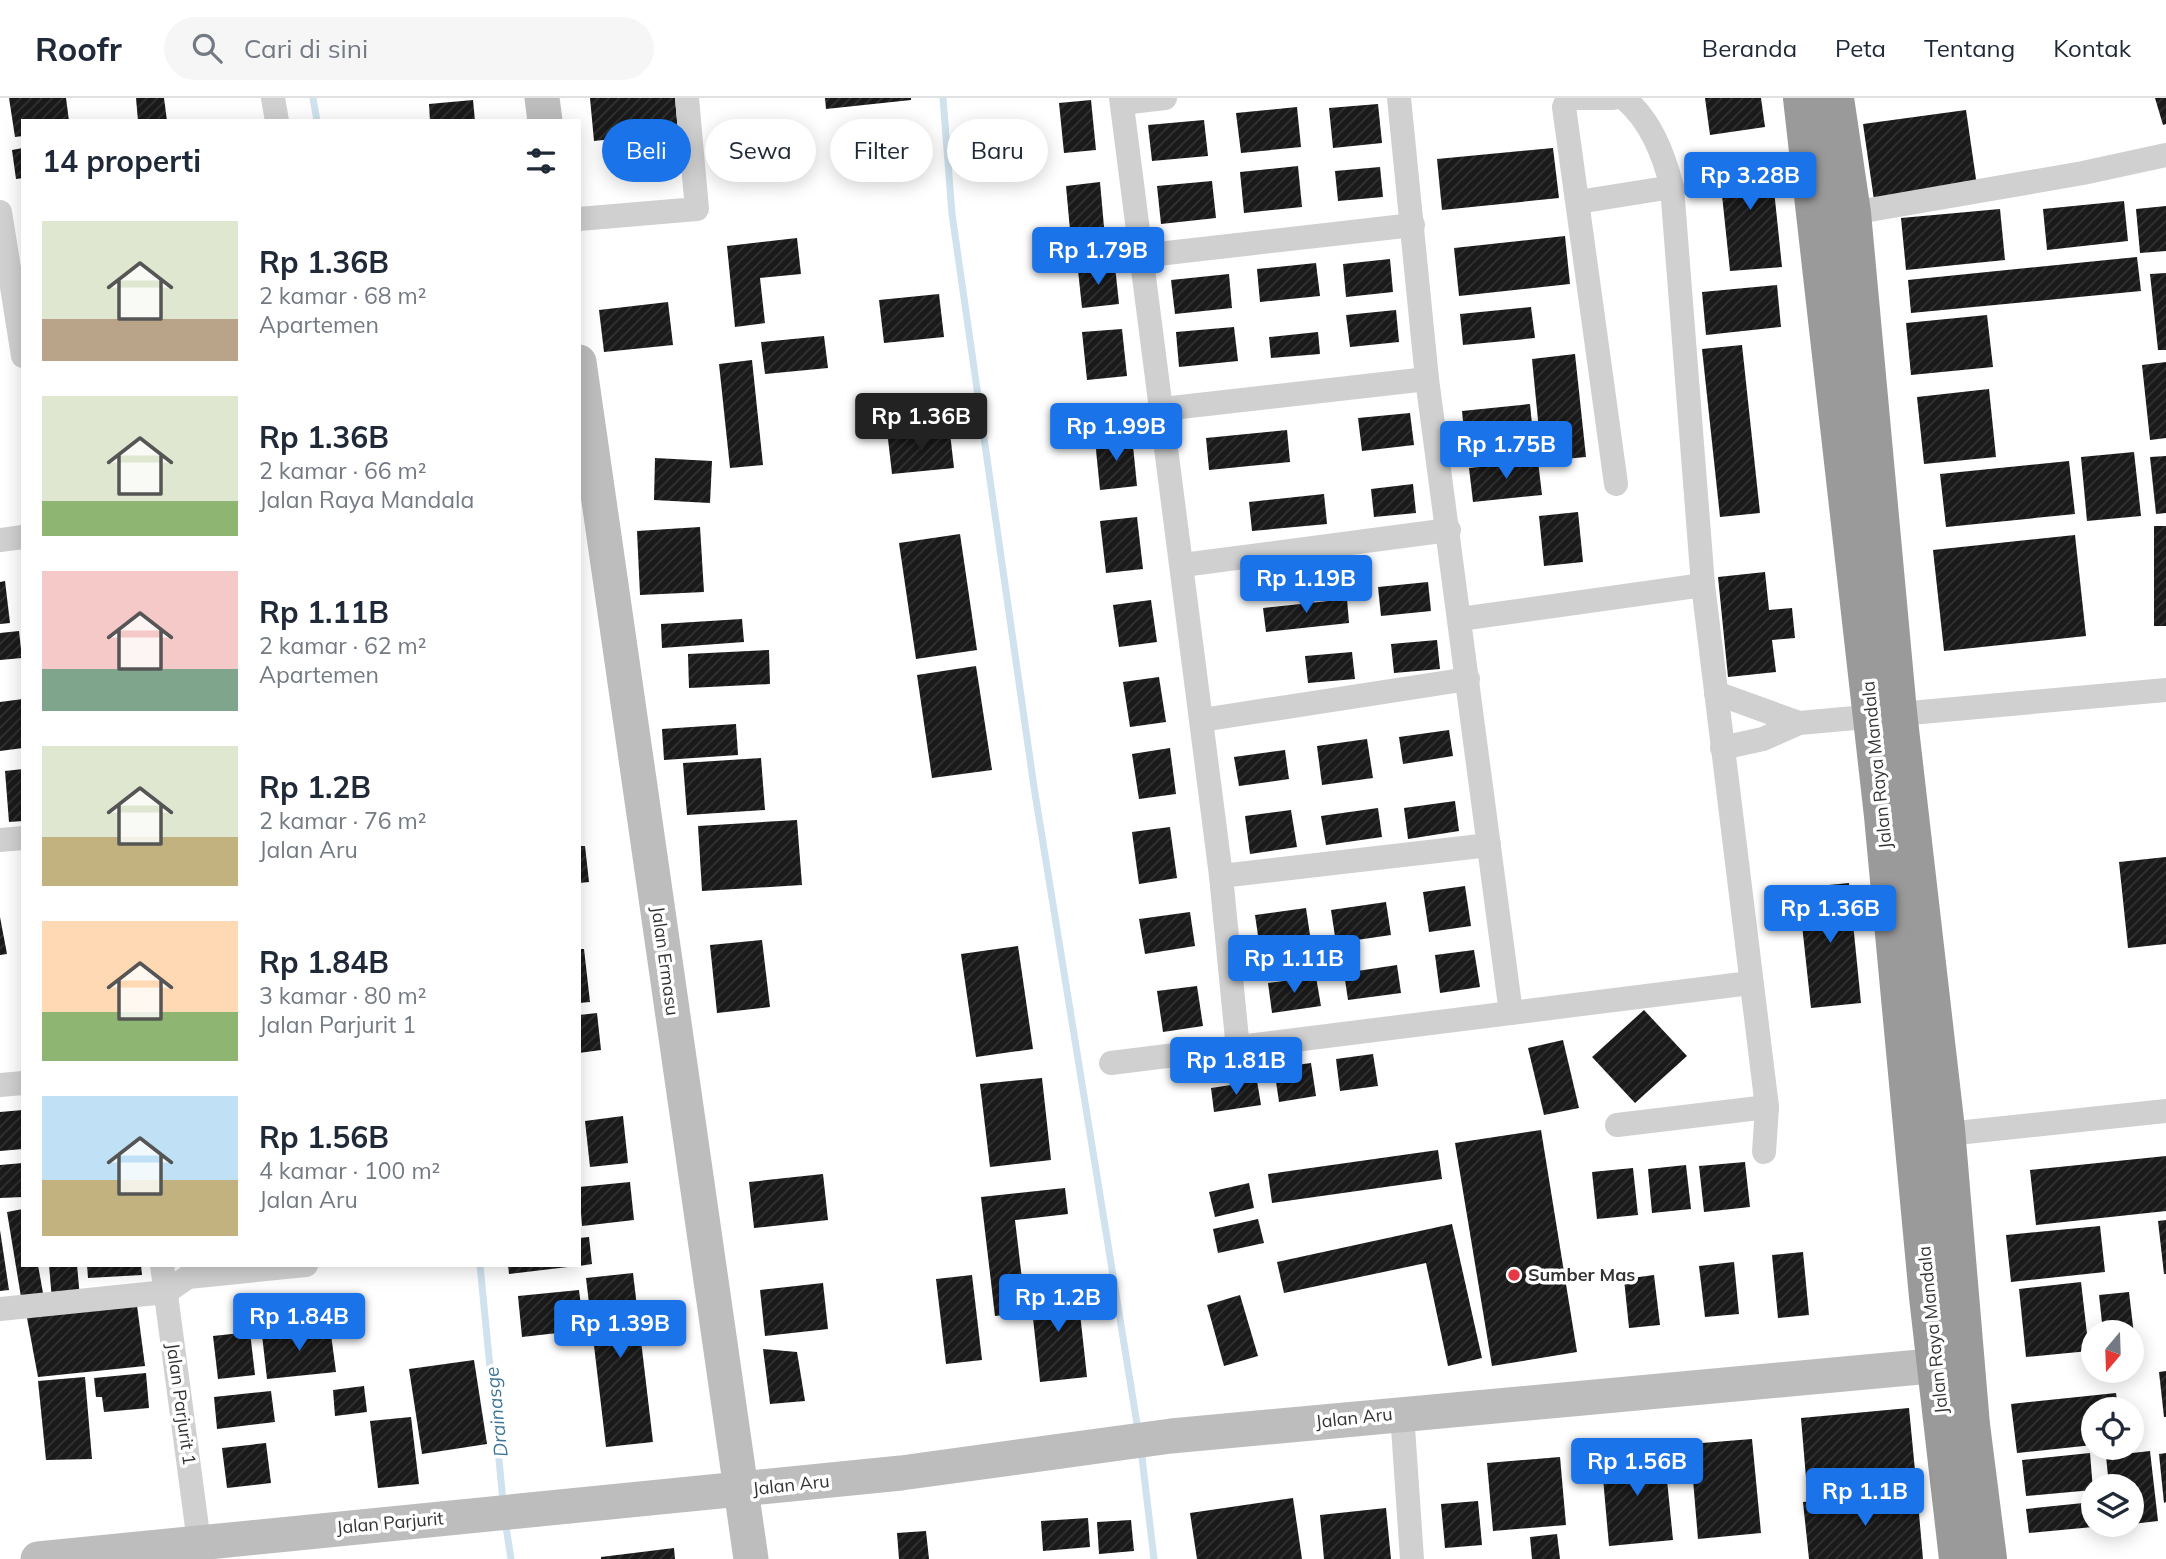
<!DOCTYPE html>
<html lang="id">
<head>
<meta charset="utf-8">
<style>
	body { margin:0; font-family:Mulish,sans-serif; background:#f6f6f7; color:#1f2937; height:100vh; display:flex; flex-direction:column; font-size:26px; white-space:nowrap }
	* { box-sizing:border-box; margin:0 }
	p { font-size:23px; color:#747a83 }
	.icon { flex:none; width:38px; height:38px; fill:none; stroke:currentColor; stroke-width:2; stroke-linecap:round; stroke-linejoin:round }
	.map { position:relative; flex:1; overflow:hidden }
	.panel { position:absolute; left:21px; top:21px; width:560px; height:1148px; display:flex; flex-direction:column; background:#fff; border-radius:0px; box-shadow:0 4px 18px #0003 }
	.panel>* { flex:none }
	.hud { position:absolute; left:602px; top:21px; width:665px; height:63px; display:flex; gap:14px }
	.needle { width:46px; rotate:199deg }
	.buttons { position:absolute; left:2081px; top:1222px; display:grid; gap:14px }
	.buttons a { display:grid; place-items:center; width:63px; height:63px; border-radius:50%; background:#fff; box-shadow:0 4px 18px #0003; font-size:35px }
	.price { position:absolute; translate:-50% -60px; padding:0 16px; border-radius:7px; background:#1a73e8; color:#fff; font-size:23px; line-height:46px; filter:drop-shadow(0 2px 4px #0008) }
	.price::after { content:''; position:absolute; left:50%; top:42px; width:21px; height:16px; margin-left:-10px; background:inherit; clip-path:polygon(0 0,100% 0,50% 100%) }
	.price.current { background:#222; color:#fff }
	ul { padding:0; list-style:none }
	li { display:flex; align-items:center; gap:21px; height:175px; padding:0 21px }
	li span { display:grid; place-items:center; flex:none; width:196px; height:140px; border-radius:0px; color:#555 }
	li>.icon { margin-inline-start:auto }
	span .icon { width:84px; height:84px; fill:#fffc; stroke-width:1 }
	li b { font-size:30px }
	h2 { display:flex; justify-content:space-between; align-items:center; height:84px; padding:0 21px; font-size:30px }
	.pill { padding:0 24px; border-radius:32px; background:#fff; box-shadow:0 4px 18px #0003; font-size:24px; line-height:63px }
	.pill.current { background:#1a73e8; color:#fff }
	header { display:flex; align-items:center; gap:42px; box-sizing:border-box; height:98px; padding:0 35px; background:#fff; border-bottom:2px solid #e0e1e3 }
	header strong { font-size:33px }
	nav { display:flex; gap:38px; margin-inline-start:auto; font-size:24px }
	.search { width:490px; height:63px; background:#f6f6f7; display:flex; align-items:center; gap:18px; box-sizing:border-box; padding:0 24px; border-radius:38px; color:#747a83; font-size:26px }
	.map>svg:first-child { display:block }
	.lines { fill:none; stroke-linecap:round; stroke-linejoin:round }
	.stream { stroke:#cfe2ee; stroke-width:7 }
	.building { fill:url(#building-hatch) }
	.street { stroke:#d0d0d0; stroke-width:24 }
	.secondary { stroke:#bdbdbd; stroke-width:35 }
	.highway { stroke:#9a9a9a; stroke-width:38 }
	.poi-dot { fill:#e63946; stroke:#fff; stroke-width:2.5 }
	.labels { text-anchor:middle; stroke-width:7; stroke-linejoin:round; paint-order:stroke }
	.street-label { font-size:18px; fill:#333; stroke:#fff }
	.poi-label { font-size:18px; font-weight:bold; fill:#333; stroke:#fff; text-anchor:start }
	.water-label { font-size:19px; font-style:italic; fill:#3f7597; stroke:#fff }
</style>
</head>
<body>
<header>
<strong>Roofr</strong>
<div class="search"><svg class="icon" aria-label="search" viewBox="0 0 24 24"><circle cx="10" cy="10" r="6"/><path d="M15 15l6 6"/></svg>Cari di sini</div>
<nav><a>Beranda</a><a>Peta</a><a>Tentang</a><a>Kontak</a></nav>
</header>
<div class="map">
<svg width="2166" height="1461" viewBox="0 0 2166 1461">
	<defs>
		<pattern id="building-hatch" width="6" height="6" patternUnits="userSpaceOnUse" patternTransform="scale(1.75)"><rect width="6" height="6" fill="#1a1a1a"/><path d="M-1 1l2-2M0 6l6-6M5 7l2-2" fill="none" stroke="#333"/></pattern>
	</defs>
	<rect width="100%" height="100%" fill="#fff"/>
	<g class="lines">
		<g class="stream">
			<path d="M313 0 317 23"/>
			<path d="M943 0 952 116 1034 689 1138 1332"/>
			<path d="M480 1167 503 1403"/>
			<path d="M1141 1351 1154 1461"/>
			<path d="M505 1422 511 1461"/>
		</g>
	</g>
	<g class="building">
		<path d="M9 0H66L69 23H23V38L15 39Z"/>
		<path d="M136 0H164L167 23H138Z"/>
		<path d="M590 0H675L678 34 594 43Z"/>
		<path d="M825 0H911V2L826 11Z"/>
		<path d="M1705 0H1761L1765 29 1710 37Z"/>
		<path d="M2155 0H2166V26L2163 27Z"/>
		<path d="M473 2 475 23H430L429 6Z"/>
		<path d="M1091 2 1096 52 1064 55 1059 5Z"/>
		<path d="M1378 6 1382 45 1333 50 1329 10Z"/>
		<path d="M1297 9 1301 49 1241 55 1236 15Z"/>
		<path d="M1966 12 1977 88 1874 102 1863 26Z"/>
		<path d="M1204 22 1208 58 1152 63 1148 27Z"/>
		<path d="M23 50V80L16 81 12 52Z"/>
		<path d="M1553 50 1559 100 1442 112 1437 61Z"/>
		<path d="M1770 54 1782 169 1730 173 1718 59Z"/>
		<path d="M1298 68 1302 109 1244 115 1240 74Z"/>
		<path d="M1380 69 1383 99 1338 103 1335 73Z"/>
		<path d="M1212 83 1216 120 1161 126 1157 88Z"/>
		<path d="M1100 84 1104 129 1070 132 1066 88Z"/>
		<path d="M2124 103 2128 143 2047 152 2043 111Z"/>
		<path d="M2166 108V153L2140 155 2136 111Z"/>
		<path d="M2000 111 2005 162 1906 172 1901 120Z"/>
		<path d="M1565 138 1570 186 1459 198 1454 150Z"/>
		<path d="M797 140 801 176 760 180 765 225 735 229 727 148Z"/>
		<path d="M2137 159 2141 193 1911 215 1908 182Z"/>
		<path d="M1390 161 1393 194 1346 199 1343 166Z"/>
		<path d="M1316 165 1320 198 1260 204 1257 171Z"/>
		<path d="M1115 168 1119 206 1082 210 1078 172Z"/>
		<path d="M2166 175V252H2158L2150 176Z"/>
		<path d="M1229 176 1232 210 1175 216 1171 182Z"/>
		<path d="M1777 187 1781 229 1706 237 1702 194Z"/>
		<path d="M939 196 944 239 884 245 879 202Z"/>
		<path d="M668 204 673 247 604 254 599 212Z"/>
		<path d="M1531 209 1535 240 1463 247 1460 216Z"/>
		<path d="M1396 212 1399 244 1350 249 1346 217Z"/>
		<path d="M1987 217 1993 269 1911 277 1906 225Z"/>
		<path d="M1234 229 1238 263 1179 269 1176 234Z"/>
		<path d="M1122 231 1127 278 1087 282 1082 234Z"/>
		<path d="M1318 234 1320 256 1271 260 1269 239Z"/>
		<path d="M824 238 828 270 765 276 761 244Z"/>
		<path d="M1742 247 1760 415 1720 419 1702 251Z"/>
		<path d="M1575 256 1586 359 1542 363 1532 261Z"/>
		<path d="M752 262 763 367 730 370 719 266Z"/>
		<path d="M2166 264V340L2150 342 2142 267Z"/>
		<path d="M1989 291 1996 359 1924 366 1917 299Z"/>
		<path d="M1530 306 1534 347 1466 354 1462 313Z"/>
		<path d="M1410 315 1414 347 1362 353 1358 320Z"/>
		<path d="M1287 332 1290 364 1209 372 1206 340Z"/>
		<path d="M950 335 954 370 892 376 888 341Z"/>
		<path d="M1132 338 1137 388 1100 392 1095 342Z"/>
		<path d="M2134 354 2141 418 2087 423 2081 359Z"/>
		<path d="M2166 358V415L2156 416 2150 359Z"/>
		<path d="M655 360 712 363 710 405 654 402Z"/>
		<path d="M1538 363 1542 397 1473 404 1469 370Z"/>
		<path d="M2069 363 2075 416 1946 429 1940 376Z"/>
		<path d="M1413 386 1416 415 1374 419 1371 391Z"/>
		<path d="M1324 396 1327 426 1252 433 1249 404Z"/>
		<path d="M1578 414 1583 464 1544 468 1539 418Z"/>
		<path d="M1137 419 1143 471 1106 475 1100 423Z"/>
		<rect x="2154" y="428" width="12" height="100"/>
		<path d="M700 429 704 494 640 497 637 433Z"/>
		<path d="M960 436 977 552 916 561 899 445Z"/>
		<path d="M2075 437 2086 538 1944 553 1933 452Z"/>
		<path d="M1765 474 1769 512 1792 510 1795 540 1772 542 1776 574 1728 579 1718 479Z"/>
		<path d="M5 483 10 525 0 526V484Z"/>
		<path d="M1428 484 1431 513 1381 518 1378 489Z"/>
		<path d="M1347 501 1349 525 1266 534 1263 510Z"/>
		<path d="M1151 502 1157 544 1119 549 1113 507Z"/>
		<path d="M742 521 744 544 662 550 661 526Z"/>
		<path d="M19 533 22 560 0 562V535Z"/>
		<path d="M1437 542 1440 571 1394 575 1391 546Z"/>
		<path d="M769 552 770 586 689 590 688 556Z"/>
		<path d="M1352 554 1355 581 1308 585 1305 558Z"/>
		<path d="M976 568 992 672 932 680 917 577Z"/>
		<path d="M1159 579 1166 624 1130 629 1123 584Z"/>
		<path d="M23 601V650L0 653V604Z"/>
		<path d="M736 626 738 657 664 662 662 631Z"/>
		<path d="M1449 632 1453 658 1403 666 1399 639Z"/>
		<path d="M1367 641 1373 680 1322 687 1317 648Z"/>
		<path d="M1170 650 1176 696 1139 701 1132 656Z"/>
		<path d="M1285 652 1289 681 1239 688 1234 659Z"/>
		<path d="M761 660 765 712 687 717 683 665Z"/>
		<path d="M23 671V723L9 724 5 673Z"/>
		<path d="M1455 703 1459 733 1408 741 1404 710Z"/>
		<path d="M1378 710 1382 739 1326 747 1321 718Z"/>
		<path d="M1291 712 1297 749 1250 756 1245 718Z"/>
		<path d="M797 722 802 787 702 793 698 728Z"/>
		<path d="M1170 729 1177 780 1139 786 1132 734Z"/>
		<path d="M579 748H585L589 784 579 785Z"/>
		<path d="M2166 759V846L2128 850 2119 764Z"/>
		<path d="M1849 785 1861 905 1811 910 1798 790Z"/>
		<path d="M1465 788 1471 828 1429 834 1423 794Z"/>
		<path d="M1386 804 1391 837 1336 845 1331 812Z"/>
		<path d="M1306 810 1311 844 1260 851 1255 817Z"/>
		<path d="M1190 814 1195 848 1145 856 1139 821Z"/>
		<path d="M0 819 7 856 0 857Z"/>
		<path d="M762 842 770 909 717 915 710 847Z"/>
		<path d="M1018 848 1033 951 976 959 961 856Z"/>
		<path d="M579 851H584L590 904 579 905Z"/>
		<path d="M1474 852 1480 889 1440 895 1435 857Z"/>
		<path d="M1397 867 1401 895 1348 902 1344 875Z"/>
		<path d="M1316 879 1321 908 1272 915 1268 885Z"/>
		<path d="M1197 888 1203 928 1163 934 1157 893Z"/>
		<path d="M1644 912 1687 958 1635 1005 1592 959Z"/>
		<path d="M597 915 601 952 579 955V917Z"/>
		<path d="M1563 942 1579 1010 1544 1017 1528 950Z"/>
		<path d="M1373 956 1378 988 1340 993 1336 961Z"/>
		<path d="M1311 965 1316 998 1279 1004 1274 970Z"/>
		<path d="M1042 980 1051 1062 990 1069 980 986Z"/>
		<path d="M1257 983 1261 1007 1214 1014 1211 990Z"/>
		<path d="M23 1012V1051L0 1053V1014Z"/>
		<path d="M623 1018 628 1065 590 1069 585 1023Z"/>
		<path d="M1541 1032 1577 1254 1492 1268 1455 1045Z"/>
		<path d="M1438 1052 1442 1081 1272 1105 1268 1076Z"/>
		<path d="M2166 1058V1113L2036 1127 2030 1072Z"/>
		<path d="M1745 1064 1750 1109 1704 1114 1699 1068Z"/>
		<path d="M23 1065V1099L0 1100V1067Z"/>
		<path d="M1686 1067 1691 1111 1652 1115 1648 1071Z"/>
		<path d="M1633 1070 1638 1117 1597 1121 1592 1074Z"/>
		<path d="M823 1076 828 1122 754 1130 749 1084Z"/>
		<path d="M630 1084 634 1122 582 1128 579 1089Z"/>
		<path d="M1249 1085 1254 1110 1215 1119 1209 1094Z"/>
		<path d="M1065 1090 1068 1116 1015 1122 1026 1215 995 1218 981 1099Z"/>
		<path d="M23 1111V1167H38L43 1195 21 1199 7 1114Z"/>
		<path d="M1258 1121 1264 1145 1218 1155 1213 1131Z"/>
		<path d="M2166 1122V1176H2164L2158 1123Z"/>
		<path d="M1452 1126 1482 1260 1448 1268 1426 1165 1284 1195 1277 1164Z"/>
		<path d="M2100 1128 2105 1174 2011 1184 2006 1137Z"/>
		<path d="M0 1132 9 1192 0 1193Z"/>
		<path d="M589 1139 592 1166 579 1168V1140Z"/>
		<path d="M1803 1154 1809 1217 1778 1220 1772 1157Z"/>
		<path d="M1734 1164 1739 1216 1705 1219 1699 1168Z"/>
		<path d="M49 1167H77L80 1200 52 1202Z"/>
		<path d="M87 1167H141L142 1177 88 1180Z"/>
		<path d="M508 1167H568V1169L509 1176Z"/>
		<path d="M633 1175 653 1344 606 1349 586 1180Z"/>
		<path d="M972 1177 982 1262 946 1266 936 1181Z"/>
		<path d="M1654 1177 1660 1227 1629 1230 1624 1181Z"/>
		<path d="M2081 1184 2089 1253 2026 1259 2019 1191Z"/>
		<path d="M823 1185 828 1231 765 1238 760 1192Z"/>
		<path d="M1077 1188 1087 1279 1040 1284 1030 1193Z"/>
		<path d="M579 1192 584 1232 522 1239 518 1198Z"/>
		<path d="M2129 1194 2136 1254H2132V1234H2103L2099 1197Z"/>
		<path d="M1240 1197 1258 1258 1224 1268 1207 1207Z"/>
		<path d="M136 1200 145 1268 38 1279 27 1220Z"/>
		<path d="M330 1229 336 1274 267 1281 262 1237Z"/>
		<path d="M250 1234 255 1277 218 1281 213 1238Z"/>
		<path d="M763 1251 797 1254 805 1303 770 1306Z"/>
		<path d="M474 1262 487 1346 422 1356 409 1271Z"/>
		<path d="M2166 1273V1319H2164L2159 1274Z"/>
		<path d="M146 1275 149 1310 104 1314 102 1299H96L94 1280Z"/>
		<path d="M85 1279 92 1361 46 1362 38 1283Z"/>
		<path d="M364 1288 367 1314 335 1318 333 1292Z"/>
		<path d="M271 1293 275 1324 217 1331 214 1299Z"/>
		<path d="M2116 1295 2118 1311H2093V1347L2017 1355 2011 1306Z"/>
		<path d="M1909 1310 1916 1383 1807 1392 1801 1320Z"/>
		<path d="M411 1319 419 1386 378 1390 370 1323Z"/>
		<path d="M1752 1341 1761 1435 1698 1441 1690 1346Z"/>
		<path d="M266 1345 271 1385 227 1390 222 1350Z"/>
		<path d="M1664 1352 1673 1442 1609 1448 1601 1357Z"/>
		<path d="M2150 1353 2158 1423 2132 1426V1388H2109L2106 1358Z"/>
		<path d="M2090 1355 2093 1392 2026 1398 2022 1362Z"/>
		<path d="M2166 1355V1404L2164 1405 2159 1356Z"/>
		<path d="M1560 1359 1566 1427 1493 1433 1487 1365Z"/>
		<path d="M1917 1393 1923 1461H1809L1803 1404Z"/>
		<path d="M1293 1400 1302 1461H1197L1190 1415Z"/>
		<path d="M1478 1403 1482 1447 1445 1450 1441 1406Z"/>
		<path d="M2093 1404V1429L2029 1435 2026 1411Z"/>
		<path d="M1386 1410 1391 1461H1324L1320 1417Z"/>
		<path d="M1088 1420 1090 1449 1043 1453 1041 1423Z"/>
		<path d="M1131 1422 1134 1453 1099 1456 1097 1424Z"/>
		<path d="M926 1433 929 1461H899L897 1435Z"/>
		<path d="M1557 1436 1560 1461H1532L1530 1439Z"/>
		<path d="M674 1450 675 1461H601V1459Z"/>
	</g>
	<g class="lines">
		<g class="street">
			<path d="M273 0 277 23"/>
			<path d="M1121 0 1221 778 1238 951"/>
			<path d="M1399 0 1427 281 1511 915"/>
			<path d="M1613 0H1568L1564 9 1616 386"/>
			<path d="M1624 0C1651 23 1663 55 1672 89"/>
			<path d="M1122 5 1165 0"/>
			<path d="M1578 104 1672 89 1703 487 1767 1009 1764 1054"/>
			<path d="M0 114 23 258"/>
			<path d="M1852 115 2083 75 2166 57"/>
			<path d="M579 121 697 111 687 0"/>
			<path d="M1140 158 1413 127"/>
			<path d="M1163 311 1427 281"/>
			<path d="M0 442 23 439"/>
			<path d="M1183 467 1449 432"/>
			<path d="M1460 521 1703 487"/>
			<path d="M1716 595 1799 625 2166 592"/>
			<path d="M1202 622 1468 581"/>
			<path d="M1722 650 1763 641 1799 625"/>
			<path d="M0 742 23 740"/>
			<path d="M1221 778 1489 747"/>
			<path d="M1111 965 1750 885"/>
			<path d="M0 987 23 985"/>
			<path d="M1617 1027 1767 1009"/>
			<path d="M1947 1036 2166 1013"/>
			<path d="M162 1167 199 1444"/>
			<path d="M0 1211 166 1194 188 1179 306 1167"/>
			<path d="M1402 1315 1412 1461"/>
		</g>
		<g class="secondary">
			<path d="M542 0 545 23"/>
			<path d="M579 264 751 1461"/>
			<path d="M38 1461 901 1375 1171 1338 1963 1265"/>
		</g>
		<g class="highway">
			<path d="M1802 0 1883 718 1928 1199 1958 1461"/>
			<path d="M1835 0 1852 115 1898 614 1946 1031 1971 1327 1988 1461"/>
		</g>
	</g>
	<circle class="poi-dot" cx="1514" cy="1177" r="7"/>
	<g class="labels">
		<g class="street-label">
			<text transform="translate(1877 667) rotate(-96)" y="6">Jalan Raya Mandala</text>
			<text transform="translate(665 863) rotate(82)" y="6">Jalan Ermasu</text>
			<text transform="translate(1933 1232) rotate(-96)" y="6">Jalan Raya Mandala</text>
			<text transform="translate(181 1306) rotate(82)" y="6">Jalan Parjurit 1</text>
			<text transform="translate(1354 1320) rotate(-6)" y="6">Jalan Aru</text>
			<text transform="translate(791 1387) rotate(-6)" y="6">Jalan Aru</text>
			<text transform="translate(390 1425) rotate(-5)" y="6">Jalan Parjurit</text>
		</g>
		<g class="poi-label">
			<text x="1528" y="1183">Sumber Mas</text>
		</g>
		<g class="water-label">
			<text transform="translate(496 1314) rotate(-96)" y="7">Drainasge</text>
		</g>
	</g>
</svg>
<div class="buttons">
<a><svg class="needle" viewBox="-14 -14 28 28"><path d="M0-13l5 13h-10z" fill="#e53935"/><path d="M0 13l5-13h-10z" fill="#747a83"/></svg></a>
<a><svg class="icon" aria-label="locate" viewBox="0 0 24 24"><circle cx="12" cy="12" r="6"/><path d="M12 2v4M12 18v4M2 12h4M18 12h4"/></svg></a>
<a><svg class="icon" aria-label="layers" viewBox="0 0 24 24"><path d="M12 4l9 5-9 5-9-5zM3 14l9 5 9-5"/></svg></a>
</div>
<b class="price" style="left:1750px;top:114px">Rp 3.28B</b>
<b class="price" style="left:1098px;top:189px">Rp 1.79B</b>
<b class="price current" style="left:921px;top:355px">Rp 1.36B</b>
<b class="price" style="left:1116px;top:365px">Rp 1.99B</b>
<b class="price" style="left:1506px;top:383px">Rp 1.75B</b>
<b class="price" style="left:1306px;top:517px">Rp 1.19B</b>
<b class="price" style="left:1830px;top:847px">Rp 1.36B</b>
<b class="price" style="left:1294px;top:897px">Rp 1.11B</b>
<b class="price" style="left:1236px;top:999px">Rp 1.81B</b>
<b class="price" style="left:1058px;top:1236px">Rp 1.2B</b>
<b class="price" style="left:299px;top:1255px">Rp 1.84B</b>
<b class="price" style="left:620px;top:1262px">Rp 1.39B</b>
<b class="price" style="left:1637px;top:1400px">Rp 1.56B</b>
<b class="price" style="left:1865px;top:1430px">Rp 1.1B</b>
<div class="hud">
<a class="pill current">Beli</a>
<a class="pill">Sewa</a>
<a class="pill">Filter</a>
<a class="pill">Baru</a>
</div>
<section class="panel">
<h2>14 properti<svg class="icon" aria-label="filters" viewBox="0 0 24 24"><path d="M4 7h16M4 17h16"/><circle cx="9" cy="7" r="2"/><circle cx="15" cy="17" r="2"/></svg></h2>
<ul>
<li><span style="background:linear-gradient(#dfe7d0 70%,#b9a48a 0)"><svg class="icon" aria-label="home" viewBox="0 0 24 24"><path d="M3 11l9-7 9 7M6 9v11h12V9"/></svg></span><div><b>Rp 1.36B</b><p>2 kamar · 68 m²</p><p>Apartemen</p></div></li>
<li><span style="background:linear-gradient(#dfe7d0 75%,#8fb573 0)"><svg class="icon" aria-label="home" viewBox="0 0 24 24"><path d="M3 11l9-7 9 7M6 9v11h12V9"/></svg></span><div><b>Rp 1.36B</b><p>2 kamar · 66 m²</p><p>Jalan Raya Mandala</p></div></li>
<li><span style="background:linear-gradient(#f6c9c9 70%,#7fa58c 0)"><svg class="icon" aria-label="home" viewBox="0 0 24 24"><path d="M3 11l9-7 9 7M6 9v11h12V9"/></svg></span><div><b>Rp 1.11B</b><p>2 kamar · 62 m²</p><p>Apartemen</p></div></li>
<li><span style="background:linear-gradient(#dfe7d0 65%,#c2b280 0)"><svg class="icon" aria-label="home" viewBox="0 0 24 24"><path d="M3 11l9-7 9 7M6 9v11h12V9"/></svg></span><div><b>Rp 1.2B</b><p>2 kamar · 76 m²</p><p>Jalan Aru</p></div></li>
<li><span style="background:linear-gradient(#ffd9b3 65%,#8fb573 0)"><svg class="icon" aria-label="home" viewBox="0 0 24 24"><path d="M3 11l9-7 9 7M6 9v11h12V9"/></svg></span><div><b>Rp 1.84B</b><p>3 kamar · 80 m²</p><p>Jalan Parjurit 1</p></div></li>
<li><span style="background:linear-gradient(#bfe0f5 60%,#c2b280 0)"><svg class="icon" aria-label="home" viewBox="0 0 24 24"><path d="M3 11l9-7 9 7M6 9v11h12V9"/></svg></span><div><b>Rp 1.56B</b><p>4 kamar · 100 m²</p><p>Jalan Aru</p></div></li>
</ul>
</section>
</div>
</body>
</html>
